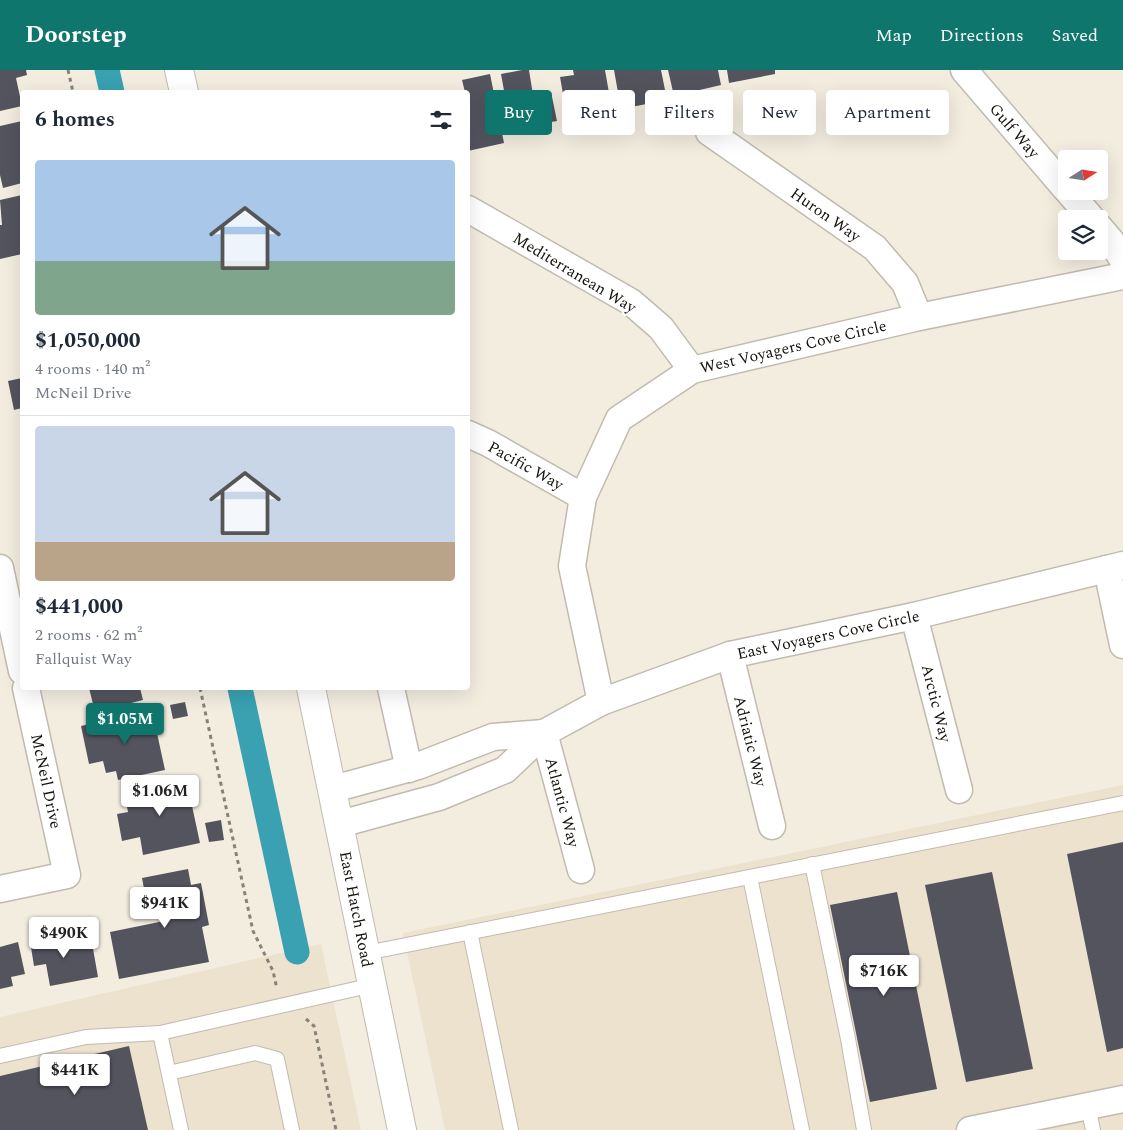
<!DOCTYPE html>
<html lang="en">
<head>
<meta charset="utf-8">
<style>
	body { margin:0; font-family:Spectral,serif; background:#f6f6f7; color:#1f2937; height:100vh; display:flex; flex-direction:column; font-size:19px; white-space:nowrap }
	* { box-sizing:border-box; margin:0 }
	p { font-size:16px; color:#747a83 }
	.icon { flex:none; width:28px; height:28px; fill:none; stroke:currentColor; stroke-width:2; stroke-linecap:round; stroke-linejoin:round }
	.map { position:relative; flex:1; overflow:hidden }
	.details { position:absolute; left:20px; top:20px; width:450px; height:600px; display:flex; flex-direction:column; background:#fff; border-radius:5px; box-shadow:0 5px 20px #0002 }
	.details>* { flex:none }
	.hud { position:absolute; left:485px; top:20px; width:475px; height:45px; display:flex; gap:10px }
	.needle { width:32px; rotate:78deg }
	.buttons { position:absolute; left:1058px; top:80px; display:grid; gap:10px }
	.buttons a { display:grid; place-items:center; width:50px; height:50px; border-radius:5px; background:#fff; box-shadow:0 5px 20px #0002; font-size:25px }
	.price { position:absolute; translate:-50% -42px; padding:0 11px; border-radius:5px; background:#fff; color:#222; font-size:16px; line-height:32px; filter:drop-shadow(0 1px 2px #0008) }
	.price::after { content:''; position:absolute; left:50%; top:30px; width:15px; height:11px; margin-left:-8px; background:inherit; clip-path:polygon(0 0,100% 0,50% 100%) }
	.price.selected { background:#0f766e; color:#fff }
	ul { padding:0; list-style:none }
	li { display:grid; align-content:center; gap:10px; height:265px; padding:0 15px }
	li+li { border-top:1px solid #e0e1e3 }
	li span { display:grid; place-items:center; height:155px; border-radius:5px; color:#555 }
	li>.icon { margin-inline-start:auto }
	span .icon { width:90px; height:90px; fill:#fffc; stroke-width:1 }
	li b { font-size:21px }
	h2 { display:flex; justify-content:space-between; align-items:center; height:60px; padding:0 15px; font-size:21px }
	.chip { padding:0 18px; border-radius:5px; background:#fff; box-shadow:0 5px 20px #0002; font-size:18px; line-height:45px }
	.chip.selected { background:#0f766e; color:#fff }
	header { display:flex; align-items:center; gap:30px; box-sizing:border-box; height:70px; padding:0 25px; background:#0f766e; color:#fff }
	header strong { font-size:24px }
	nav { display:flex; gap:28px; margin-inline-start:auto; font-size:18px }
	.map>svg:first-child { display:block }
	.built { fill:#ece2ce }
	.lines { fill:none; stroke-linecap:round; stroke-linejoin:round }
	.canal { stroke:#39a1b1; stroke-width:25 }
	.building { fill:#54545f }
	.lane-casing { stroke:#c1bbaf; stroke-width:16 }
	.street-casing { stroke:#c1bbaf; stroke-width:29 }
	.primary-casing { stroke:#c1bbaf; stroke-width:30 }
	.path { stroke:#868279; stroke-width:3; stroke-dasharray:4 4; stroke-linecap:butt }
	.lane { stroke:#fff; stroke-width:14 }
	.street { stroke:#fff; stroke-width:26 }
	.primary { stroke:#fff; stroke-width:28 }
	.labels { text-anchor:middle; stroke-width:5; stroke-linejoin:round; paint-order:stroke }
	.street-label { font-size:16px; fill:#14120d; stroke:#fff }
</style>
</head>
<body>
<header>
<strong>Doorstep</strong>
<nav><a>Map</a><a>Directions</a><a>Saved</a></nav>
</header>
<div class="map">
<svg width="1123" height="1060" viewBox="0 0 1123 1060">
	<rect width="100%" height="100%" fill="#f3ede0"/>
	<g class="built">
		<path d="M1123 715V1060H445L403 863Z"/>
		<path d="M321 874 361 1060H0V947Z"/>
	</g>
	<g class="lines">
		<g class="canal">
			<path d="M107 0 112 22"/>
			<path d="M240 618 297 882"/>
		</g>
	</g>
	<g class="building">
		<path d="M0 0H26L27 5 16 8 22 36 0 41Z"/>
		<path d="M522 0H529L533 25 551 22 557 51 511 59 501 4Z"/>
		<path d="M573 0H605L612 40 587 44 590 59 570 63 560 7 574 5Z"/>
		<path d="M614 0H661L667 30 621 39Z"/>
		<path d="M668 0H718L721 15 674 26Z"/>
		<path d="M727 0H775V4L729 13Z"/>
		<path d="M490 4 504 73 468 81V22H465L462 10Z"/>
		<path d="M22 51V113L3 118 0 105V56Z"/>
		<path d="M22 125V184L0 189V155H2L0 130Z"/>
		<path d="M22 308V338L14 340 8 311Z"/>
		<path d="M89 618H140L143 630 95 642Z"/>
		<path d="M185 632 188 646 173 649 170 635Z"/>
		<path d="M152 640 165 700 118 710 116 701 106 703 103 691 89 694 81 656Z"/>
		<path d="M186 708 200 773 143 785 140 767 122 771 117 744 128 742 124 721Z"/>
		<path d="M221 750 224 770 209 772 205 753Z"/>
		<path d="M1123 772V978L1107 982 1067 784Z"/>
		<path d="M188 799 191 815 201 813 209 855 202 857 209 892 119 909 110 862 169 850 167 841 149 845 142 808Z"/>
		<path d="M992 802 1033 999 966 1012 925 815Z"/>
		<path d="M897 822 937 1019 870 1032 830 835Z"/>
		<path d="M70 863 72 877 92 873 98 907 50 916 46 894 34 896 30 871Z"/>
		<path d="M18 872 25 904 11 907 13 916 0 919V877Z"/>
		<path d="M129 976 148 1060H0V1006Z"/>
	</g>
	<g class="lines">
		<g class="lane-casing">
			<g id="lane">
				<path d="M812 794 848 969 864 1060"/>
				<path d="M750 807 802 1060"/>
				<path d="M470 862 511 1060"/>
				<path d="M366 883 1123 733"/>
				<path d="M160 963 181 1060"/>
				<path d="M0 986 86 967 160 963 373 915"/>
				<path d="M169 1003 255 983 277 989 292 1060"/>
				<path d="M1088 1036 1093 1060"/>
			</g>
		</g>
		<g class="street-casing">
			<g id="street">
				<path d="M964 0 1066 119"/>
				<path d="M709 62 875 178 905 213 919 247"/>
				<path d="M1068 121 1092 149"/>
				<path d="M468 139 631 232 661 258 692 300"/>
				<path d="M1099 157 1111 171 1123 190"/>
				<path d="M468 364 488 373 583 427"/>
				<path d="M0 498 22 601"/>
				<path d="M1107 499 1123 575"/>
				<path d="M914 546 959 720"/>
				<path d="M730 585 772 756"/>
				<path d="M391 618 409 699"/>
				<path d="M601 632 572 496 583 427 619 349 692 300 919 247 1123 206"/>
				<path d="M544 663 581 800"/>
				<path d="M333 719 418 696 493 667 544 663"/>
				<path d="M340 754 439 727 505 700 544 663 601 632 730 585 914 546 1123 495"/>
				<path d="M0 819 67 805 26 618"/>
				<path d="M970 1060 1123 1029"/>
			</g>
		</g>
		<g class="primary-casing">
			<g id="primary">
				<path d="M179 0 184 22"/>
				<path d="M311 618 402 1060"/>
			</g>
		</g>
		<g class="path">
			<path d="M68 0 73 22"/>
			<path d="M200 618 253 861 273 901 277 919"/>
			<path d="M306 949 314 956 336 1060"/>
		</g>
		<use href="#lane" class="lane"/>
		<use href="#street" class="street"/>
		<use href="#primary" class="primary"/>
	</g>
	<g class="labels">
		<g class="street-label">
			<text transform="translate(1015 60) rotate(49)" y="6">Gulf Way</text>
			<text transform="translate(826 144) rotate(35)" y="6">Huron Way</text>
			<text transform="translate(575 202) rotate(31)" y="6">Mediterranean Way</text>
			<text transform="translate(793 276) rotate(-13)" y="6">West Voyagers Cove Circle</text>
			<text transform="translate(526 395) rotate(29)" y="6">Pacific Way</text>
			<text transform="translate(828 564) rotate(-12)" y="6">East Voyagers Cove Circle</text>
			<text transform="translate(937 633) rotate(76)" y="6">Arctic Way</text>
			<text transform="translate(751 671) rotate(76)" y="6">Adriatic Way</text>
			<text transform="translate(47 711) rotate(78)" y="6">McNeil Drive</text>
			<text transform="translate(563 732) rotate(75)" y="6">Atlantic Way</text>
			<text transform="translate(357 839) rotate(79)" y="6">East Hatch Road</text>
		</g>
	</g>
</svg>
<div class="buttons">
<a><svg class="needle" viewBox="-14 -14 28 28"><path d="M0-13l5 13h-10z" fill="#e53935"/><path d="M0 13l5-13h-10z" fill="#747a83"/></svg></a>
<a><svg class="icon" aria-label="layers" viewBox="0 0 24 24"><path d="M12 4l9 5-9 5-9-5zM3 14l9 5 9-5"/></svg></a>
</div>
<b class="price selected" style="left:125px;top:675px">$1.05M</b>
<b class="price" style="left:160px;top:747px">$1.06M</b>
<b class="price" style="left:165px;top:859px">$941K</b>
<b class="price" style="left:64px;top:889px">$490K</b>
<b class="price" style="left:884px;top:927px">$716K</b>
<b class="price" style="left:75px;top:1026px">$441K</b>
<div class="hud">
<a class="chip selected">Buy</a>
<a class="chip">Rent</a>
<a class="chip">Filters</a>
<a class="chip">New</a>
<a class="chip">Apartment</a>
</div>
<section class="details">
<h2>6 homes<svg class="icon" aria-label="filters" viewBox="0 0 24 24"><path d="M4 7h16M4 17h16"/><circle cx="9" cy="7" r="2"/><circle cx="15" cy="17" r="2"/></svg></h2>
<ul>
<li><span style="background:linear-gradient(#a9c7e8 65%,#7fa58c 0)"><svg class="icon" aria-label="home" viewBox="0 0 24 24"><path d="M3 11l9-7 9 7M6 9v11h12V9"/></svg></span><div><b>$1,050,000</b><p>4 rooms · 140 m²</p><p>McNeil Drive</p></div></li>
<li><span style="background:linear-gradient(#c9d6e8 75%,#b9a48a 0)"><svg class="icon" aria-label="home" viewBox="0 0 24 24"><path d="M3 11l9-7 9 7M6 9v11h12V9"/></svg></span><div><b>$441,000</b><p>2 rooms · 62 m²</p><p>Fallquist Way</p></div></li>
</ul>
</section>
</div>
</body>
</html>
